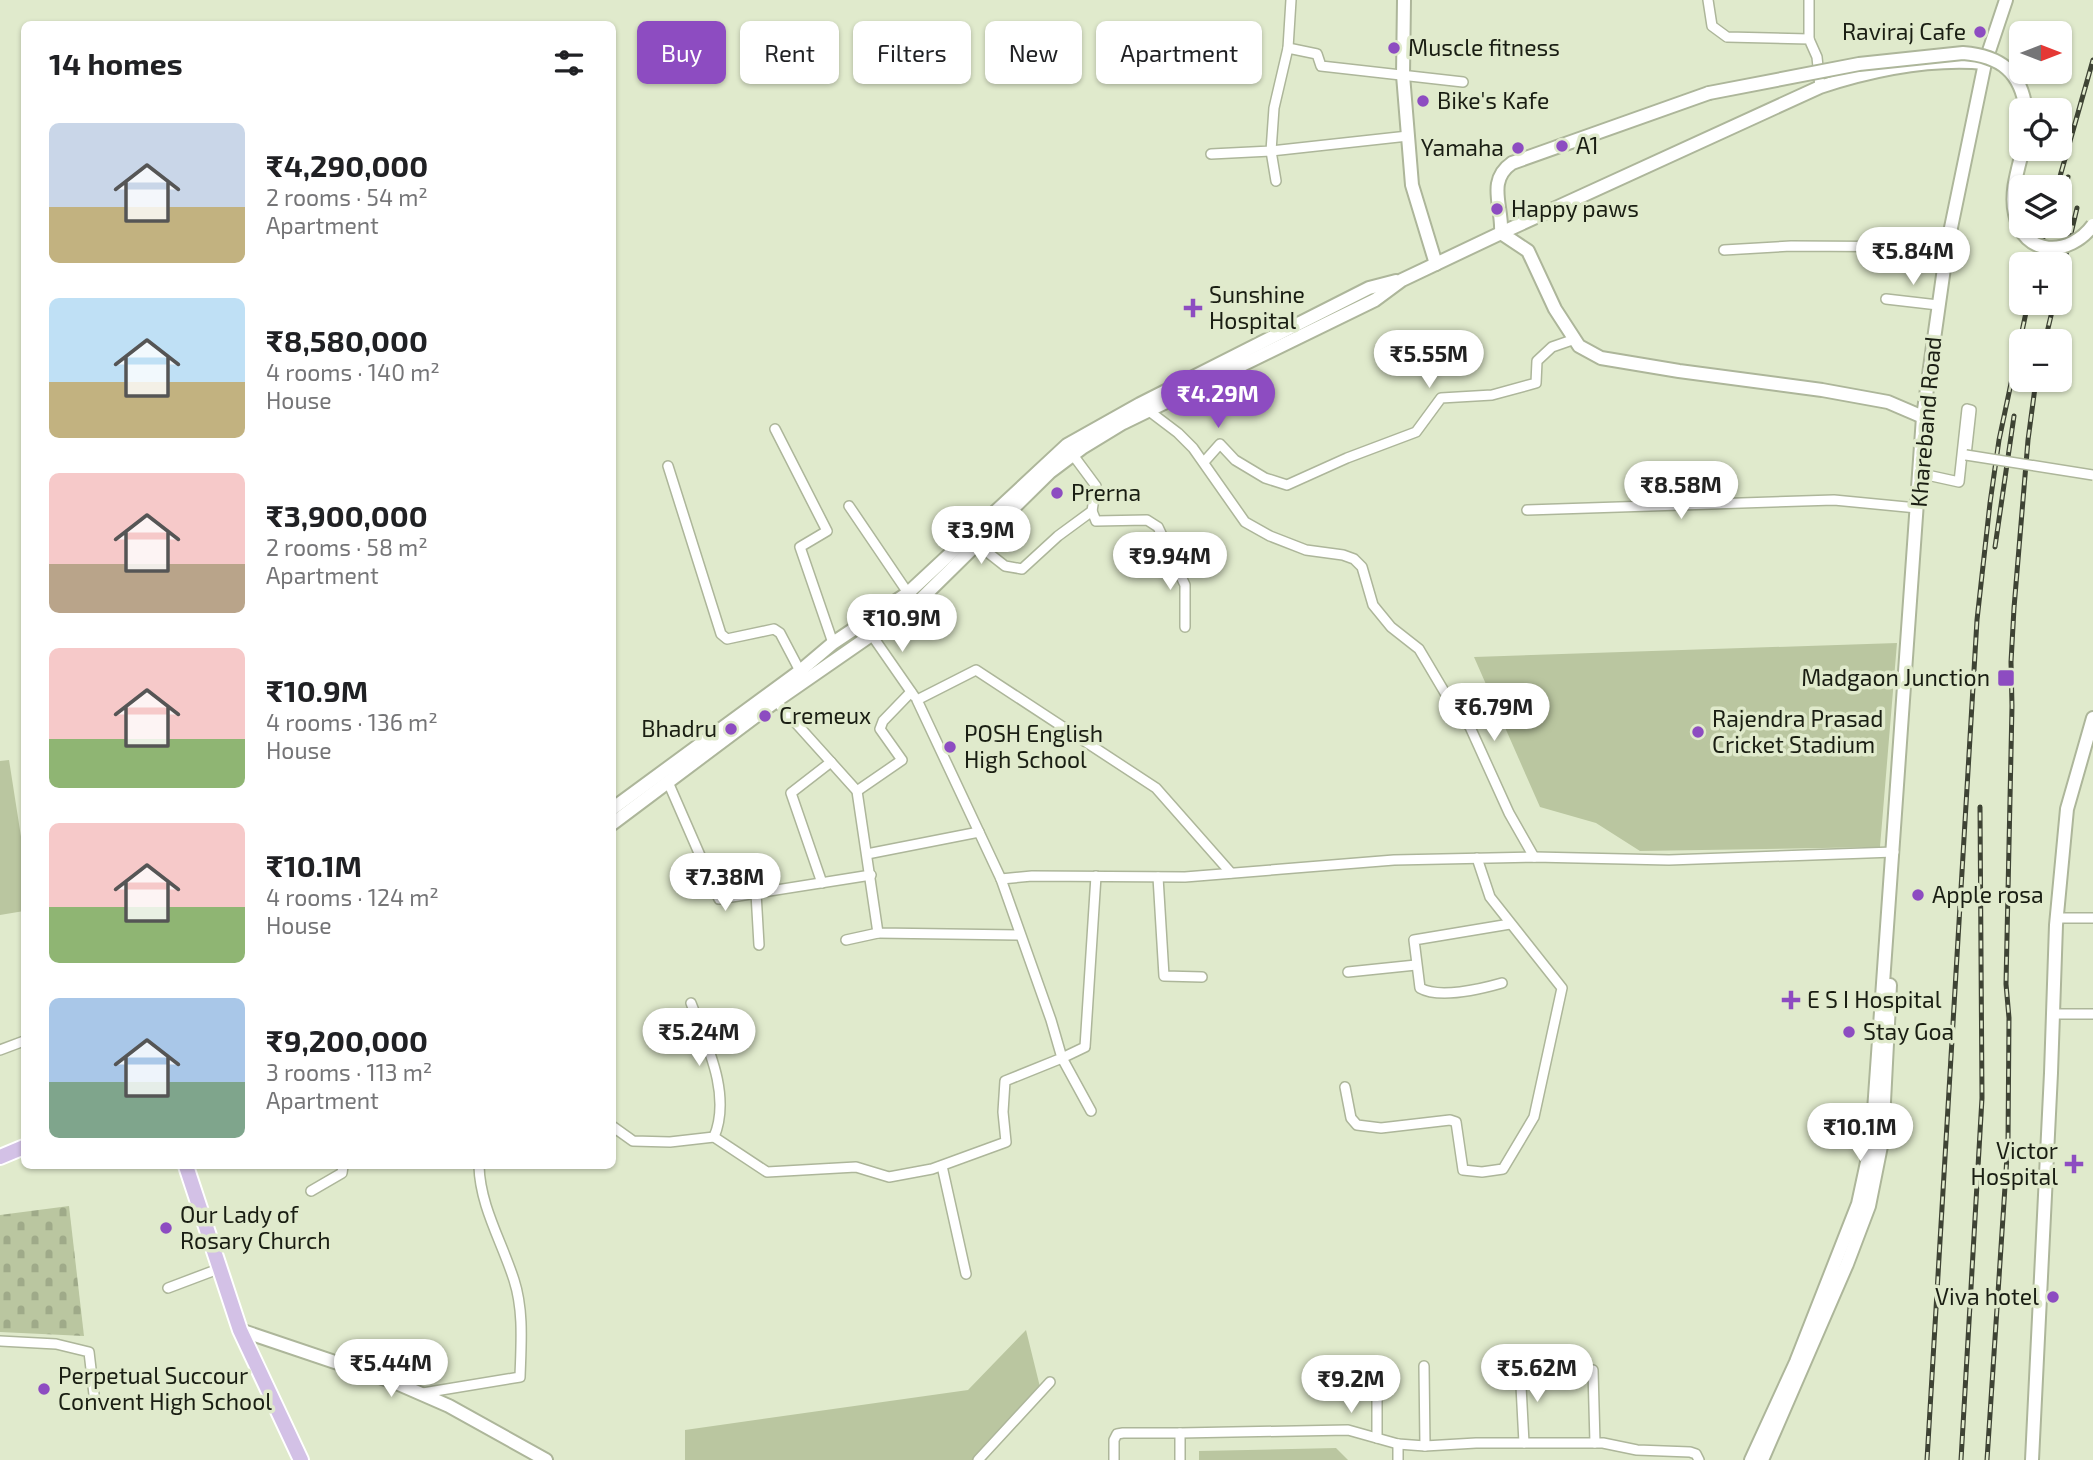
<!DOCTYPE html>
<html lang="en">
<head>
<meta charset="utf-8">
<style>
	body { margin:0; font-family:"Exo 2",sans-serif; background:#f2f2f2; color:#202124; height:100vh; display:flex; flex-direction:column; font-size:26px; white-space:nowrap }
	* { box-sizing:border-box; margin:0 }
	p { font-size:23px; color:#757577 }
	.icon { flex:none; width:38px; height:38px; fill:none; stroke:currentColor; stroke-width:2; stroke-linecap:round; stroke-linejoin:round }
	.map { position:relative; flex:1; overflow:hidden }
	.side { position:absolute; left:21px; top:21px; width:595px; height:1148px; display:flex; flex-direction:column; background:#fff; border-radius:10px; box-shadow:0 2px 5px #0004 }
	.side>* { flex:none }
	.guide { position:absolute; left:637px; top:21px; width:665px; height:63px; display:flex; gap:14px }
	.needle { width:46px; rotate:90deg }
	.tools { position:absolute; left:2009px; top:21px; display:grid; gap:14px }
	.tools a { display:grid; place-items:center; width:63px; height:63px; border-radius:10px; background:#fff; box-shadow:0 2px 5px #0004; font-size:35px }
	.price { position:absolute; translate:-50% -60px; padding:0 16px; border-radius:24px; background:#fff; color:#222; font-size:23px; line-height:46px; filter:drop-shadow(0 2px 4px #0008) }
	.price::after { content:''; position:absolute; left:50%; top:42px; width:21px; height:16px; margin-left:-10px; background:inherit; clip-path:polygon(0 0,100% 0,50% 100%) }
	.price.active { background:#8d4cc1; color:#fff }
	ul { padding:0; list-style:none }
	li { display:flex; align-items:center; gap:21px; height:175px; padding:0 28px }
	li span { display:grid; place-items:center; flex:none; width:196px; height:140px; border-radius:10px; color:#555 }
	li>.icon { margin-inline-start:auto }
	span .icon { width:84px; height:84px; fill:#fffc; stroke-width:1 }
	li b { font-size:30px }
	h2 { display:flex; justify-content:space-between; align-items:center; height:84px; padding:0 28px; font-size:30px }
	.tag { padding:0 24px; border-radius:10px; background:#fff; box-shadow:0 2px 5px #0004; font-size:24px; line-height:63px }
	.tag.active { background:#8d4cc1; color:#fff }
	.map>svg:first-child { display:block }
	.green { fill:#bac6a0 }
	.cemetery { fill:url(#cemetery-stones) }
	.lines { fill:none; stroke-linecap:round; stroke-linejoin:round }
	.street-casing { stroke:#adb69a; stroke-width:12 }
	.secondary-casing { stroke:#adb69a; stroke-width:16 }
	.primary-casing { stroke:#fff; stroke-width:18 }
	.street { stroke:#fff; stroke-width:9 }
	.secondary { stroke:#fff; stroke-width:12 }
	.primary { stroke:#d3c1e6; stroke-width:14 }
	.rail-casing { stroke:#3e4334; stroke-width:5 }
	.rail { stroke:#e0eacc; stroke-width:2.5; stroke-dasharray:8; stroke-linecap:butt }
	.street-bridge-casing { stroke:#adb69a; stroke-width:12; stroke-linecap:butt }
	.secondary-bridge-casing { stroke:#adb69a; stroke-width:16; stroke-linecap:butt }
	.street-bridge { stroke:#fff; stroke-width:9 }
	.secondary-bridge { stroke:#fff; stroke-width:12 }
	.poi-dot { fill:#8d4cc1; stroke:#e0eacc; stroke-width:2.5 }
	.labels { text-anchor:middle; stroke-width:7; stroke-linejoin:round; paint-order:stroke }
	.poi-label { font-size:23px; fill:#1a1e13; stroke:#e0eacc; text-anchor:start }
	.street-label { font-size:23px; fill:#1a1e13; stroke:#e0eacc }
</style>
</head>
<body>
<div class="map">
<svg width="2093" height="1460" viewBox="0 0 2093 1460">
	<defs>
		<pattern id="cemetery-stones" width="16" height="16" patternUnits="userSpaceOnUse" patternTransform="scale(1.75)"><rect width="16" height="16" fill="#bac6a0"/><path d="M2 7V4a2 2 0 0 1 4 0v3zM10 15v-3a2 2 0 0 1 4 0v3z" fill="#9faa89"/></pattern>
	</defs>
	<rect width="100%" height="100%" fill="#e0eacc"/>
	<g class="green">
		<path d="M1897 643 1880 847 1640 851 1596 823 1540 807 1474 657Z"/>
		<path d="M9 760 24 856V911L0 915V761Z"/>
		<path d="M1026 1330 1040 1387 974 1460H685V1430L968 1390Z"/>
		<path d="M1336 1448 1348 1460H1199V1451Z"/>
	</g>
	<path class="cemetery" d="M69 1206 84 1336 0 1332V1215Z"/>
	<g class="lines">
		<g class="street-casing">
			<g id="street">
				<path d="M1708 0 1712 26 1727 37 1809 39 1817 57 1820 87"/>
				<path d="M1809 39V0"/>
				<path d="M1288 48 1291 0"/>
				<path d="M1211 154 1271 151 1274 108 1288 48 1317 54 1321 66 1463 82"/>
				<path d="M1276 181 1271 151 1408 136"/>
				<path d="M1724 250 1791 246 1947 247"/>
				<path d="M1886 299 1938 305"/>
				<path d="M1149 411 1178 433 1193 448 1245 522 1270 536 1306 550 1343 555 1354 559 1362 567 1373 605 1391 627 1419 649 1451 703 1470 727 1509 813 1534 857"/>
				<path d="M775 429 827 531 800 547 833 643"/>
				<path d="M1204 462 1220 444 1235 460 1265 478 1287 485 1347 458 1416 432 1441 398 1492 395 1536 383 1537 361 1552 347 1575 339"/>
				<path d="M668 466 721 634 727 639 774 629 780 633 800 671"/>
				<path d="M1918 473 1959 482 1967 409 1971 410 1966 455"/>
				<path d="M849 506 908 593"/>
				<path d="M1527 510 1834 500 1917 508"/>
				<path d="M1092 511 1096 521 1147 520 1158 527 1185 585V627"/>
				<path d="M977 544 1005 566 1022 569 1058 536 1092 511 1096 486 1073 455"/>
				<path d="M864 624 914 696"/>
				<path d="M776 701 857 791 878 933 1020 935"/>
				<path d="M668 782 719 899 871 875"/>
				<path d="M857 791 902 760 880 729 883 721 911 692"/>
				<path d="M867 854 979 832"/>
				<path d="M1158 877 1164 976 1202 977"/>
				<path d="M1001 879 917 700 976 670 1156 788 1231 873"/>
				<path d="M822 883 791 793 831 762"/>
				<path d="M756 893 759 945"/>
				<path d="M2056 918H2093"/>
				<path d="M846 940 878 933"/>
				<path d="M1348 972 1416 965"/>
				<path d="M1502 983C1481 989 1439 999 1420 988L1414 940 1510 924"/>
				<path d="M691 1003C706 1043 732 1094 714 1137"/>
				<path d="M2052 1014H2093"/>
				<path d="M0 1050 24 1041"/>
				<path d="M1345 1087 1351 1118 1357 1125 1381 1128 1450 1120 1456 1122 1463 1170 1482 1172 1503 1169 1534 1117 1562 988 1490 897 1477 858"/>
				<path d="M1091 1111 1062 1058 1085 1047 1096 876"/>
				<path d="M612 1126 633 1141 670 1142 714 1137 767 1172 856 1167 889 1177 932 1169 1006 1142 1003 1112 1005 1081 1062 1058 1051 1020 1001 879 1032 876 1185 877 1394 860 1534 857 1669 860 1894 852"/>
				<path d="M942 1166 966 1274"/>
				<path d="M311 1191 342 1173 343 1166"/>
				<path d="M168 1288 221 1268"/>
				<path d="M0 1341 56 1344 89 1352 95 1403"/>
				<path d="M1424 1366 1425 1446 1476 1443H1603L1637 1450 1690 1452 1696 1454 1699 1460"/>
				<path d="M1520 1367 1524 1443"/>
				<path d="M1593 1370 1595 1443"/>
				<path d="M423 1393 520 1377C521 1345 524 1311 514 1280 502 1242 480 1206 479 1166"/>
				<path d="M1180 1433 1348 1430 1398 1444 1425 1446"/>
				<path d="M1377 1438V1363"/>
				<path d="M978 1460 1050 1382"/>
				<path d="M1114 1460V1440L1117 1434 1123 1433H1180V1460"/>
				<path d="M1398 1460V1444"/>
			</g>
		</g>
		<g class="secondary-casing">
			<g id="secondary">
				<path d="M1404 0 1403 75 1412 185 1436 264"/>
				<path d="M1923 417 1888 402 1822 390 1679 371 1601 358 1579 346 1555 309 1528 251 1501 233 1820 87C1872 70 1930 58 1985 63"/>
				<path d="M612 809 800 671 833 643 908 593 1067 445 1140 404 1369 288 1396 281"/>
				<path d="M612 824 776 701 916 604 1050 472 1082 448 1123 423 1375 300 1402 280 1501 233C1503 207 1486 181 1512 163L1709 93"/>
				<path d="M240 1330 394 1382 449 1406 546 1460"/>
				<path d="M1751 1460 1796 1362 1858 1204 1872 1139 1923 417 1947 247 1985 63 2006 0"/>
				<path d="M1762 1460 1847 1264 1869 1206 1882 1141 1890 985"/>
				<path d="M2032 1460 2051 1073 2056 925 2067 809 2093 718"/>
			</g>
		</g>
		<g class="primary-casing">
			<g id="primary">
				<path d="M0 1157 24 1147"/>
				<path d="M186 1166 240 1330 301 1460"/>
			</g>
		</g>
		<use href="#street" class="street"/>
		<use href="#secondary" class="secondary"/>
		<use href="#primary" class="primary"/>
		<g class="rail-casing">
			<g id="rail">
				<path d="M2057 187 2093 60"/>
				<path d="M2060 210 2068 177"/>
				<path d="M2036 264 2046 226"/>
				<path d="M2060 280 2077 208"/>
				<path d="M2045 341 2054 303"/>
				<path d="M1995 547 2014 416"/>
				<path d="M1927 1460 1977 620 1990 503 1999 440 2028 303"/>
				<path d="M1961 1460 1982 1098 1980 807"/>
				<path d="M1987 1460 2008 1141 2009 1018 2006 984 2012 706 2011 662 2014 608 2028 440 2036 380"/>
			</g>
		</g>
		<use href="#rail" class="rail"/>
		<g class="street-bridge-casing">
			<path id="street-bridge" d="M1966 455 2093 475"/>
		</g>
		<g class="secondary-bridge-casing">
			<g id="secondary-bridge">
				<path d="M1709 93 1859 64 1963 53C2001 56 2021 72 2026 110"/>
				<path d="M2023 149C2018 169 2010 193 2015 214 2023 257 2070 257 2093 225"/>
			</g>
		</g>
		<use href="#street-bridge" class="street-bridge"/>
		<use href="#secondary-bridge" class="secondary-bridge"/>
	</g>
	<g class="poi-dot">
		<circle cx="1980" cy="32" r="7"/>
		<circle cx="1394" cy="48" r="7"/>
		<circle cx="1423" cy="101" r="7"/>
		<circle cx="1562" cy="146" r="7"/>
		<circle cx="1518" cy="148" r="7"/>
		<circle cx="1497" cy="209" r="7"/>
		<path d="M1189.5 297.5h7v7h7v7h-7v7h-7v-7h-7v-7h7z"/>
		<circle cx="1057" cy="493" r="7"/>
		<rect x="1997" y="669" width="18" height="18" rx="3.5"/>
		<circle cx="765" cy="716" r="7"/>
		<circle cx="731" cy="729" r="7"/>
		<circle cx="1698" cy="732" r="7"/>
		<circle cx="950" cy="747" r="7"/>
		<circle cx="1918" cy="895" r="7"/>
		<path d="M1787.5 989.5h7v7h7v7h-7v7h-7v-7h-7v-7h7z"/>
		<circle cx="1849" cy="1032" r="7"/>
		<path d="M2070.5 1153.5h7v7h7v7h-7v7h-7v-7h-7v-7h7z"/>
		<circle cx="166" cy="1228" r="7"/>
		<circle cx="2053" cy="1297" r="7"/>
		<circle cx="44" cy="1389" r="7"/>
	</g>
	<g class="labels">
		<g class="poi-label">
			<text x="1966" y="40" text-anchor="end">Raviraj Cafe</text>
			<text x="1408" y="56">Muscle fitness</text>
			<text x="1437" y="109">Bike's Kafe</text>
			<text x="1576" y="154">A1</text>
			<text x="1504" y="156" text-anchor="end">Yamaha</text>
			<text x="1511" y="217">Happy paws</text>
			<text x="1209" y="303">Sunshine<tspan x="1209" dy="26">Hospital</tspan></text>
			<text x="1071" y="501">Prerna</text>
			<text x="1990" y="686" text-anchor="end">Madgaon Junction</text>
			<text x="779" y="724">Cremeux</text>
			<text x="1712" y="727">Rajendra Prasad<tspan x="1712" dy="26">Cricket Stadium</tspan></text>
			<text x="717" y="737" text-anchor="end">Bhadru</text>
			<text x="964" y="742">POSH English<tspan x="964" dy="26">High School</tspan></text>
			<text x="1932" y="903">Apple rosa</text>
			<text x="1807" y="1008">E S I Hospital</text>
			<text x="1863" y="1040">Stay Goa</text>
			<text x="2058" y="1159" text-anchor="end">Victor<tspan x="2058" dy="26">Hospital</tspan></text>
			<text x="180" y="1223">Our Lady of<tspan x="180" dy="26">Rosary Church</tspan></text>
			<text x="2039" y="1305" text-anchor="end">Viva hotel</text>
			<text x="58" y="1384">Perpetual Succour<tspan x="58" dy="26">Convent High School</tspan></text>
		</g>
		<g class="street-label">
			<text transform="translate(1926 422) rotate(-85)" y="8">Khareband Road</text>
		</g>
	</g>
</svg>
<div class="tools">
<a><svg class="needle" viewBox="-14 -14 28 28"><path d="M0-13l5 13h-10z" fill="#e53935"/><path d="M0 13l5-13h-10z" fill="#757577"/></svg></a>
<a><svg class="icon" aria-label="locate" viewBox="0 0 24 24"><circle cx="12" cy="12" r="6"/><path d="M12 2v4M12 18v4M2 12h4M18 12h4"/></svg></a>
<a><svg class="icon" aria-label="layers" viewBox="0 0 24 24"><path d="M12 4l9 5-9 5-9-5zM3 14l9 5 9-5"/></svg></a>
<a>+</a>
<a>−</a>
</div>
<b class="price" style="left:1913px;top:287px">₹5.84M</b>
<b class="price" style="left:1429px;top:390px">₹5.55M</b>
<b class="price active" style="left:1218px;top:430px">₹4.29M</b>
<b class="price" style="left:1681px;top:521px">₹8.58M</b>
<b class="price" style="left:981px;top:566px">₹3.9M</b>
<b class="price" style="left:1170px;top:592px">₹9.94M</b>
<b class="price" style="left:902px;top:654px">₹10.9M</b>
<b class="price" style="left:1494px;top:743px">₹6.79M</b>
<b class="price" style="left:725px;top:913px">₹7.38M</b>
<b class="price" style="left:699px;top:1068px">₹5.24M</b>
<b class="price" style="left:1860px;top:1163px">₹10.1M</b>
<b class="price" style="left:391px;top:1399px">₹5.44M</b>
<b class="price" style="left:1537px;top:1404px">₹5.62M</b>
<b class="price" style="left:1351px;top:1415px">₹9.2M</b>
<div class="guide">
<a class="tag active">Buy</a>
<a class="tag">Rent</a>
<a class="tag">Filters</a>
<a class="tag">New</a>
<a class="tag">Apartment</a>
</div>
<section class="side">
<h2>14 homes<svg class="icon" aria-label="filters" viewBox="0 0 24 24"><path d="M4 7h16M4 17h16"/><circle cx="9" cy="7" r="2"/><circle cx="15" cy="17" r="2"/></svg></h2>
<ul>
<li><span style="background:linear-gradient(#c9d6e8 60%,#c2b280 0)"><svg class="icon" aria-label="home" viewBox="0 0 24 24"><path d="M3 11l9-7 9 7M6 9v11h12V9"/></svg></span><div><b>₹4,290,000</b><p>2 rooms · 54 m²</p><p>Apartment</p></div></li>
<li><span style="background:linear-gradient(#bfe0f5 60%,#c2b280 0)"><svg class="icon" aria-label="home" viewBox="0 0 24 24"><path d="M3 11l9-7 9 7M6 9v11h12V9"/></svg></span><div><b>₹8,580,000</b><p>4 rooms · 140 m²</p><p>House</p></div></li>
<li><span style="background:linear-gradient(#f6c9c9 65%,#b9a48a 0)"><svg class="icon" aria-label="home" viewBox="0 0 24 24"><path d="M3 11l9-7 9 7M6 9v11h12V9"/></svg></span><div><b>₹3,900,000</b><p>2 rooms · 58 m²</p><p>Apartment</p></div></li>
<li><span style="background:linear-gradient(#f6c9c9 65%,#8fb573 0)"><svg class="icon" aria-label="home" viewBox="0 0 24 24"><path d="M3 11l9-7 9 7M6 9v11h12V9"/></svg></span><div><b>₹10.9M</b><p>4 rooms · 136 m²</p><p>House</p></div></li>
<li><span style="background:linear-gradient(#f6c9c9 60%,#8fb573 0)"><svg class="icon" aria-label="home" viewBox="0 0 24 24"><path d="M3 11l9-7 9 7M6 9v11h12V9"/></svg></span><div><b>₹10.1M</b><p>4 rooms · 124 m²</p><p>House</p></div></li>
<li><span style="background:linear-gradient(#a9c7e8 60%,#7fa58c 0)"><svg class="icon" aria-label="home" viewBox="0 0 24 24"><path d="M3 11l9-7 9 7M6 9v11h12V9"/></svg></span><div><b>₹9,200,000</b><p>3 rooms · 113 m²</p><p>Apartment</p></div></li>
</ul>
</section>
</div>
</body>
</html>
